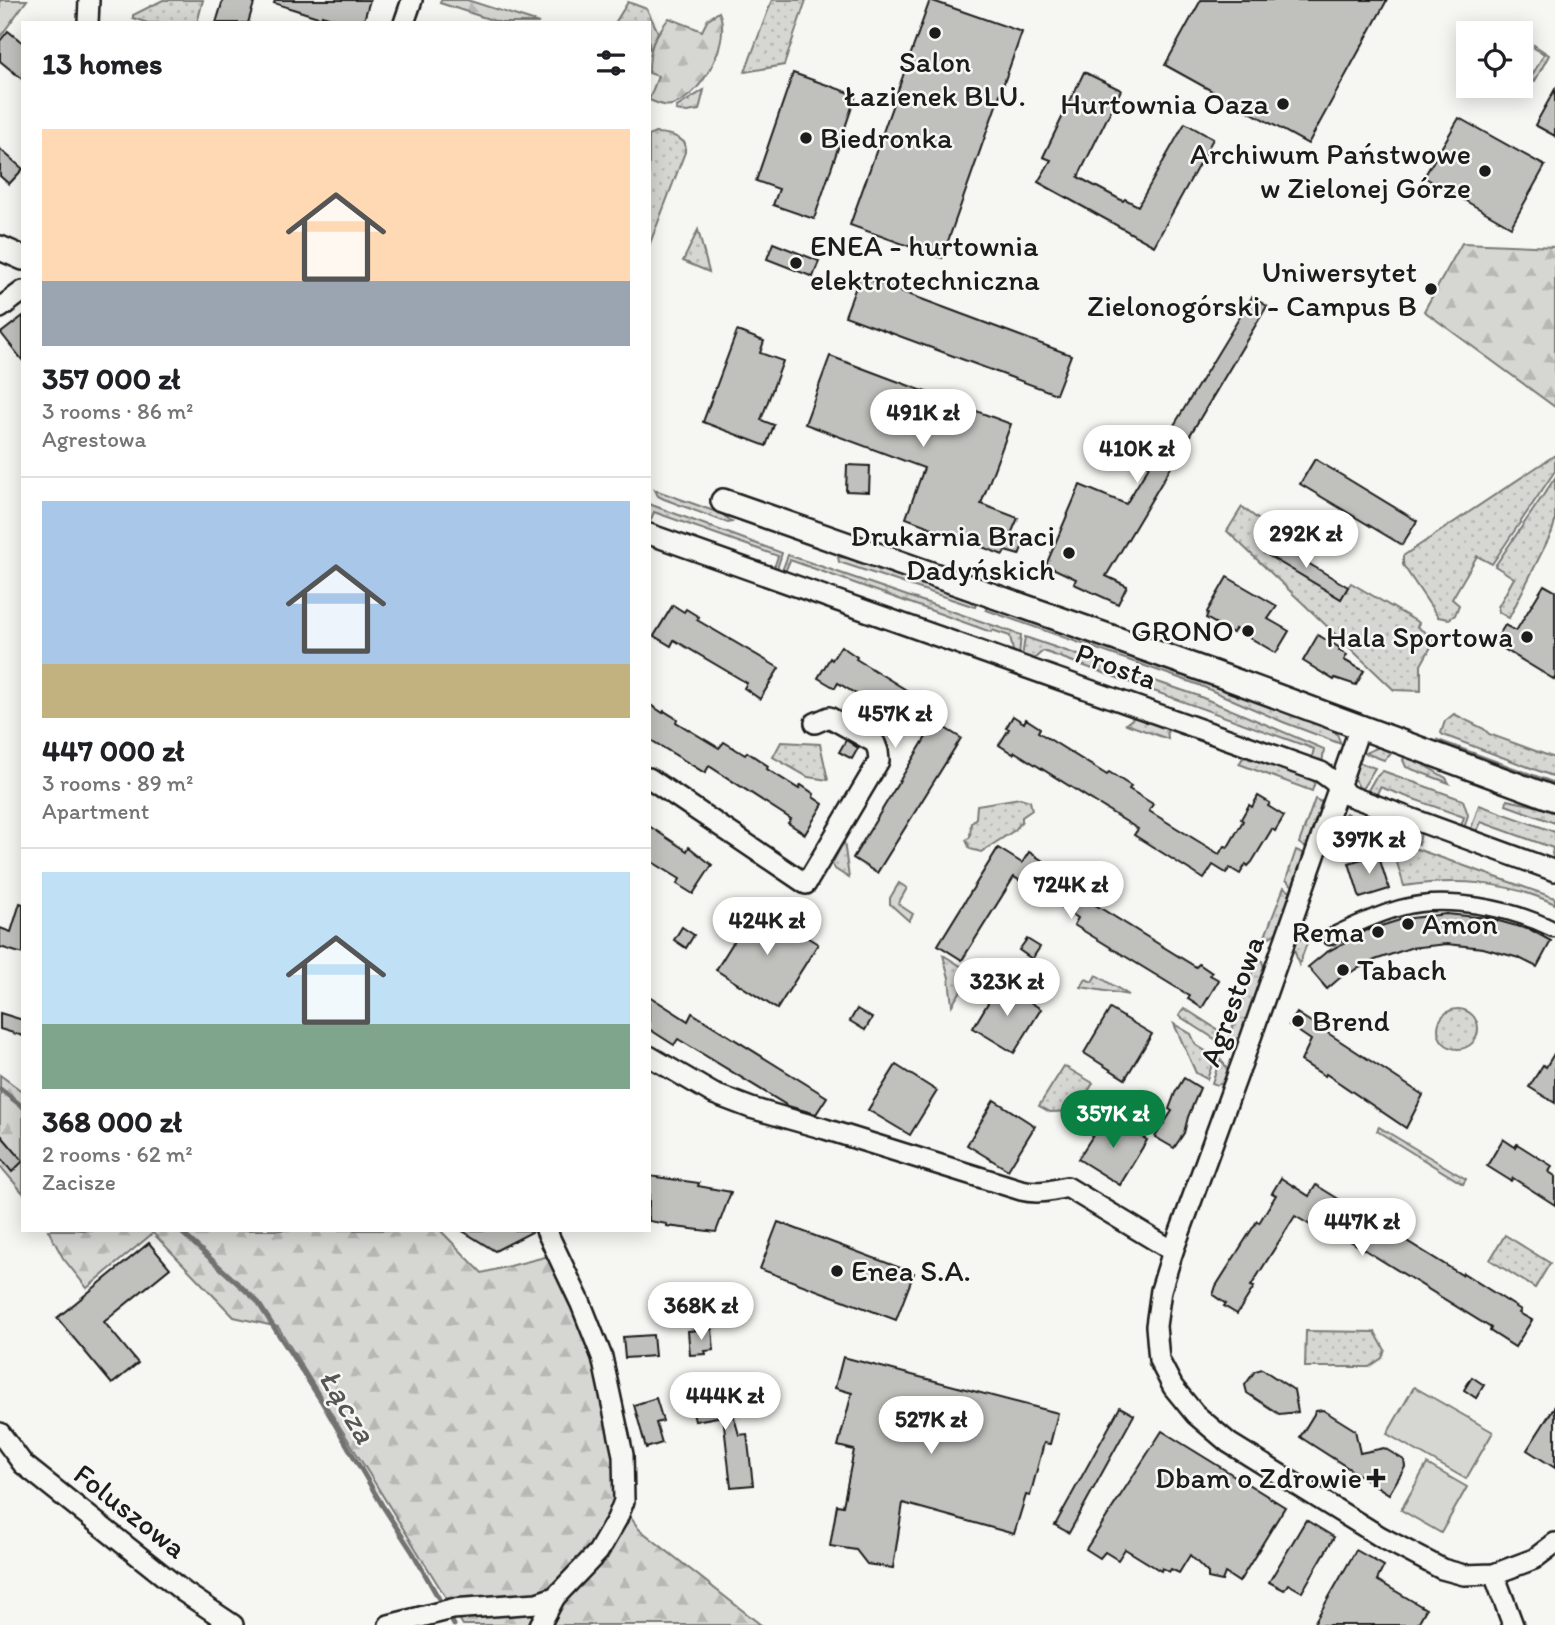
<!DOCTYPE html>
<html lang="en">
<head>
<meta charset="utf-8">
<style>
	body { margin:0; font-family:Itim,sans-serif; background:#f2f2f2; color:#202124; height:100vh; display:flex; flex-direction:column; font-size:26px; white-space:nowrap }
	* { box-sizing:border-box; margin:0 }
	p { font-size:23px; color:#757577 }
	.icon { flex:none; width:38px; height:38px; fill:none; stroke:currentColor; stroke-width:2; stroke-linecap:round; stroke-linejoin:round }
	.map { position:relative; flex:1; overflow:hidden }
	.panel { position:absolute; left:21px; top:21px; width:630px; height:1211px; display:flex; flex-direction:column; background:#fff; border-radius:0px; box-shadow:0 4px 18px #0003 }
	.panel>* { flex:none }
	.buttons { position:absolute; left:1456px; top:21px; display:grid; gap:14px }
	.buttons a { display:grid; place-items:center; width:77px; height:77px; border-radius:0px; background:#fff; box-shadow:0 4px 18px #0003; font-size:35px }
	.price { position:absolute; translate:-50% -60px; padding:0 16px; border-radius:24px; background:#fff; color:#222; font-size:23px; line-height:46px; filter:drop-shadow(0 2px 4px #0008) }
	.price::after { content:''; position:absolute; left:50%; top:42px; width:21px; height:16px; margin-left:-10px; background:inherit; clip-path:polygon(0 0,100% 0,50% 100%) }
	.price.selected { background:#0b8043; color:#fff }
	ul { padding:0; list-style:none }
	li { display:grid; align-content:center; gap:14px; height:371px; padding:0 21px }
	li+li { border-top:2px solid #e0e0e0 }
	li span { display:grid; place-items:center; height:217px; border-radius:0px; color:#555 }
	li>.icon { margin-inline-start:auto }
	span .icon { width:126px; height:126px; fill:#fffc; stroke-width:1 }
	li b { font-size:30px }
	h2 { display:flex; justify-content:space-between; align-items:center; height:84px; padding:0 21px; font-size:30px }
	.map>svg:first-child { display:block }
	.grass { fill:url(#grass-dots); stroke:#797977; stroke-width:2 }
	.forest { fill:url(#forest-firs); stroke:#797977; stroke-width:2 }
	.garden { fill:#d6d6d2; stroke:#797977; stroke-width:2 }
	.lines { fill:none; stroke-linecap:round; stroke-linejoin:round }
	.stream { stroke:#727271; stroke-width:5 }
	.building { fill:#c0c0bd; stroke:#1c1c1c; stroke-width:2 }
	.pedestrian-casing { stroke:#1c1c1c; stroke-width:19 }
	.minor-casing { stroke:#1c1c1c; stroke-width:24 }
	.tertiary-casing { stroke:#1c1c1c; stroke-width:28 }
	.pedestrian { stroke:#f6f6f2; stroke-width:14 }
	.minor { stroke:#f6f6f2; stroke-width:19 }
	.tertiary { stroke:#f6f6f2; stroke-width:23 }
	.poi-dot { fill:#1c1c1c; stroke:#f6f6f2; stroke-width:2.5 }
	.labels { text-anchor:middle; stroke-width:5; stroke-linejoin:round; paint-order:stroke }
	.poi-label { font-size:30px; fill:#1c1c1c; stroke:#f6f6f2; text-anchor:end }
	.street-label { font-size:30px; fill:#1c1c1c; stroke:#f6f6f2 }
	.water-label { font-size:32px; font-style:italic; fill:#565654; stroke:#f6f6f2 }
</style>
</head>
<body>
<div class="map">
<svg width="1555" height="1625" viewBox="0 0 1555 1625">
	<defs>
		<pattern id="grass-dots" width="8" height="8" patternUnits="userSpaceOnUse" patternTransform="scale(1.75)"><rect width="8" height="8" fill="#d6d6d2"/><path d="M2 2h.1M6 6h.1" fill="none" stroke="#b7b7b4" stroke-width="1.8" stroke-linecap="round"/></pattern>
		<pattern id="forest-firs" width="22" height="20" patternUnits="userSpaceOnUse" patternTransform="scale(1.75)"><rect width="22" height="20" fill="#d6d6d2"/><path d="M5 1l3.5 6h-7zM16 11l3.5 6h-7z" fill="#b7b7b4"/></pattern>
	</defs>
	<rect width="100%" height="100%" fill="#f6f6f2"/>
	<filter id="ink" filterUnits="userSpaceOnUse"><feTurbulence type="fractalNoise" baseFrequency=".0143" numOctaves="2"/><feDisplacementMap in="SourceGraphic" scale="14" xChannelSelector="R" yChannelSelector="G"/><feConvolveMatrix kernelMatrix="1 2 1 2 8 2 1 2 1" color-interpolation-filters="sRGB"/></filter>
	<g filter="url(#ink)">
		<g class="grass">
			<path d="M163 0H203L197 23H148L133 18V15Z"/>
			<path d="M772 0H806L784 65 745 72Z"/>
			<path d="M628 2 647 9 658 32 651 48 649 49V23H615Z"/>
			<path d="M1534 45 1549 55 1535 81H1529L1544 54 1534 48Z"/>
			<path d="M704 90 699 110 687 112 676 110 677 107Z"/>
			<path d="M655 133C666 133 677 135 685 143V152L649 246V136Z"/>
			<path d="M698 230 709 272 683 261Z"/>
			<path d="M1555 455V471L1492 564 1477 556 1452 599 1459 605 1455 615 1449 619 1438 617 1403 565V556Z"/>
			<path d="M1555 478V521L1552 532 1509 618 1499 612 1498 607 1514 578 1495 566Z"/>
			<path d="M655 490 722 514 732 522 728 523 664 499 658 496Z"/>
			<path d="M649 504 782 553 777 569 774 568 778 556 654 512 649 524Z"/>
			<path d="M1242 507 1275 532 1264 553 1348 587 1351 583 1419 623 1417 627 1431 636 1432 645 1421 665V691L1394 690 1227 531Z"/>
			<path d="M788 555 1021 635 1019 656 1013 651 1010 636 992 630 991 632 790 560 785 572 782 571Z"/>
			<path d="M838 557 851 558 960 595 977 603 975 607 839 562Z"/>
			<path d="M988 605 1170 668 1329 727 1337 734 1341 744 1283 722 1199 685 986 610Z"/>
			<path d="M1025 637 1196 695 1324 749 1322 764 1311 760 1314 749 1043 651 1034 659 1022 657Z"/>
			<path d="M1454 714 1484 729 1489 734 1555 758V777L1443 735 1441 733 1445 721Z"/>
			<path d="M1137 715 1167 727 1168 739 1126 724Z"/>
			<path d="M1438 740 1555 783V789L1440 746Z"/>
			<path d="M781 742 820 744 828 780 808 777 773 757Z"/>
			<path d="M1379 747 1393 749 1390 755 1384 760 1365 753Z"/>
			<path d="M1405 754 1446 778 1449 783 1406 767 1403 760Z"/>
			<path d="M1251 756 1316 779 1312 791 1239 764 1243 758Z"/>
			<path d="M1358 762 1375 768 1361 791 1354 778Z"/>
			<path d="M1383 771 1463 800 1468 815 1464 829 1461 826 1464 817 1380 787 1377 794 1373 796 1366 794 1375 778Z"/>
			<path d="M1020 798 1030 801 1032 810 1022 817V821L1015 830 981 852 970 849 966 840 970 837 971 823 976 818 977 805Z"/>
			<path d="M1315 799 1326 804 1309 850 1299 843Z"/>
			<path d="M1507 800 1555 810V823L1506 805Z"/>
			<path d="M1479 805 1555 832V861L1552 854 1553 848 1481 822 1478 829 1470 832Z"/>
			<path d="M1346 813 1352 817 1342 846 1332 842C1331 830 1337 822 1346 813Z"/>
			<path d="M1407 828 1421 832 1419 844 1397 836 1398 833Z"/>
			<path d="M844 841 849 878 835 869 832 864Z"/>
			<path d="M1394 841 1555 898V904C1505 881 1457 878 1404 886L1392 846Z"/>
			<path d="M1296 850 1307 855 1295 888 1286 880Z"/>
			<path d="M899 883 907 888 898 904 913 914 909 921 890 904V898Z"/>
			<path d="M1284 887 1293 894C1287 910 1284 935 1264 939Z"/>
			<path d="M1303 938 1308 940 1299 965 1293 945 1294 942Z"/>
			<path d="M943 955 967 970 969 978 952 1005 949 978Z"/>
			<path d="M1258 956 1262 961 1265 971 1242 1035 1233 1042 1227 1043Z"/>
			<path d="M1096 975 1129 995 1081 987 1086 979 1092 982Z"/>
			<path d="M1184 1008 1221 1032 1218 1041 1179 1016Z"/>
			<circle cx="1458" cy="1029" r="20"/>
			<path d="M1174 1024 1191 1034 1196 1045 1215 1057 1207 1079 1196 1073Z"/>
			<path d="M1220 1059C1228 1067 1229 1073 1225 1083L1217 1085 1212 1083Z"/>
			<path d="M1064 1066 1093 1083 1077 1111 1050 1112 1039 1106Z"/>
			<path d="M1379 1127 1466 1179 1463 1184 1377 1131Z"/>
			<path d="M1505 1235 1550 1263 1535 1288 1490 1260Z"/>
			<path d="M1306 1331 1375 1332 1385 1350 1382 1358 1369 1367H1305Z"/>
		</g>
		<g class="forest">
			<path d="M441 0H467L539 23H501L440 3Z"/>
			<path d="M719 12C732 40 703 94 675 104 666 108 658 103 649 100L658 76 649 73C649 46 653 39 669 18L702 31 708 19Z"/>
			<path d="M1462 243 1555 247V407L1424 311Z"/>
			<path d="M0 1075 23 1092V1193L0 1166Z"/>
			<path d="M48 1230H440L482 1273 549 1256 584 1326 616 1444 619 1501 639 1529 761 1625H463L278 1327 234 1317 153 1233 87 1288 63 1258Z"/>
		</g>
		<g class="garden">
			<path d="M0 0H27L0 37Z"/>
			<path d="M1414 1387 1493 1432 1466 1479 1387 1434Z"/>
			<path d="M1427 1464 1467 1487 1441 1533 1401 1510Z"/>
		</g>
		<g class="lines">
			<g class="stream">
				<path d="M0 1089 23 1107"/>
				<path d="M179 1230 257 1301 322 1402 382 1505 413 1553 443 1606"/>
				<path d="M448 1614 454 1625"/>
			</g>
		</g>
		<g class="building">
			<path d="M223 0H255L248 23H216Z"/>
			<path d="M275 0H370L363 23H348L322 15 321 18 274 3Z"/>
			<path d="M930 0 1022 32 942 258 850 225Z"/>
			<path d="M1201 0H1387L1308 144 1165 65Z"/>
			<path d="M8 31 23 43V80L0 61V41Z"/>
			<path d="M1084 72 1121 90 1078 177 1123 201 1125 199 1138 206 1185 123 1213 139 1154 246 1038 182 1051 160 1043 157Z"/>
			<path d="M793 73 856 95 814 219 773 205 779 189 756 181Z"/>
			<path d="M1555 89V136L1535 125Z"/>
			<path d="M1459 118 1545 166 1511 227 1424 177Z"/>
			<path d="M0 149 23 169 9 184 0 176Z"/>
			<path d="M773 243 819 261 813 277 767 259Z"/>
			<path d="M860 276 1071 355 1056 394 845 316Z"/>
			<path d="M1252 297 1267 306 1106 576 1127 586 1118 604 1074 584 1076 579 1046 565 1080 485 1126 504Z"/>
			<path d="M23 316V361L1 333Z"/>
			<path d="M737 331 764 341 760 353 783 361 761 420 774 425 766 446 703 422Z"/>
			<path d="M830 356 1011 424 981 504 1018 518 1011 534 1025 540 1019 555 1005 551 1003 555 906 518 924 468 805 424Z"/>
			<path d="M1315 459 1417 521 1402 545 1300 484Z"/>
			<path d="M847 465 870 466 869 492 846 491Z"/>
			<path d="M1271 541 1348 587 1341 599 1264 553Z"/>
			<path d="M1227 577 1277 606 1268 619 1289 631 1276 653 1235 629 1233 633 1206 618 1208 613 1207 612Z"/>
			<path d="M1544 585 1555 591V680L1494 643 1505 625 1516 631Z"/>
			<path d="M673 605 684 612 686 609 699 617 697 620 779 668 760 699 744 688 747 683 674 640 671 646 654 636Z"/>
			<path d="M1318 635 1340 648 1339 650 1347 655 1344 660 1364 671 1356 685 1335 678 1334 680 1303 661Z"/>
			<path d="M841 646 857 657 856 659 942 712 935 722 961 738 877 873 853 858 926 737 838 683 835 688 818 678 830 658 832 660Z"/>
			<path d="M649 704 663 713 664 711 677 719 676 722 719 748 724 742 745 755 747 752 768 766 767 769 799 789 801 785 814 794 813 797 823 804 805 834 788 823 791 819 709 766 705 773 649 739Z"/>
			<path d="M1013 716 1024 723 1026 719 1040 728 1038 732 1107 775 1109 772 1131 786 1129 789 1153 804 1149 811 1219 854 1225 846 1228 847 1243 821 1241 819 1249 805 1252 807 1258 796 1270 803 1268 806 1284 816 1275 831 1272 829 1252 862 1248 866 1246 864 1240 874 1230 868 1226 873 1213 865 1204 879 1134 835 1138 829 1015 752 1013 754 999 745 1009 729 1006 728Z"/>
			<path d="M846 740 858 748 852 759 839 752Z"/>
			<path d="M649 826 687 851 689 847 712 865 693 894 677 884 680 879 649 860Z"/>
			<path d="M998 848 1022 863 1029 852 1051 866 1052 863 1094 893 1089 901 1196 967 1199 964 1212 973 1210 975 1219 980 1202 1008 1188 999 1190 996 1074 925 1078 918 1014 877 962 960 938 945Z"/>
			<path d="M1378 854 1389 889 1360 898 1349 863Z"/>
			<path d="M20 903 23 904V954L0 947V928L11 932Z"/>
			<path d="M756 906 818 944 777 1009 716 970Z"/>
			<path d="M1446 914 1488 918 1531 930 1551 941 1537 967 1519 958 1483 948 1447 944 1410 948 1375 960 1341 977 1327 989 1308 967 1325 953 1365 931 1403 919Z"/>
			<path d="M682 927 694 935 686 948 674 940Z"/>
			<path d="M1027 939 1040 947 1032 959 1019 950Z"/>
			<path d="M1000 983 1041 1009 1014 1053 973 1028Z"/>
			<path d="M649 996 688 1021 692 1013 827 1097 816 1114 788 1106 678 1039 674 1045 649 1029Z"/>
			<path d="M857 1009 872 1018 865 1030 850 1021Z"/>
			<path d="M1110 1009 1152 1034 1125 1079 1084 1053Z"/>
			<path d="M0 1013 23 1020V1036L0 1029Z"/>
			<path d="M1297 1013 1423 1095 1406 1128 1326 1074 1325 1076 1301 1061 1311 1040 1289 1025Z"/>
			<path d="M1555 1052V1103L1529 1087 1543 1065 1546 1067Z"/>
			<path d="M896 1065 937 1091 910 1135 868 1110Z"/>
			<path d="M1184 1078 1200 1088 1188 1117 1184 1133 1174 1148 1155 1137 1172 1111 1169 1109 1175 1093Z"/>
			<path d="M994 1100 1035 1126 1008 1170 967 1145Z"/>
			<path d="M1106 1115 1147 1140 1120 1185 1078 1159Z"/>
			<path d="M0 1134 23 1161 12 1172 0 1157Z"/>
			<path d="M1503 1139 1515 1147 1517 1144 1552 1166 1549 1172 1555 1176V1205L1513 1178 1511 1181 1487 1166Z"/>
			<path d="M649 1176 699 1183 698 1186 731 1192 716 1232 667 1226V1224L649 1221Z"/>
			<path d="M1281 1178 1309 1196 1316 1185 1462 1275 1463 1273 1521 1310 1519 1313 1532 1320 1515 1347 1490 1331 1491 1328 1326 1226 1322 1232 1295 1216 1251 1286 1254 1287 1237 1314 1224 1306 1226 1304 1213 1295 1216 1286 1257 1221 1259 1223 1276 1195 1272 1193Z"/>
			<path d="M778 1222 914 1273 896 1320 760 1269Z"/>
			<path d="M461 1230H534V1231L495 1251Z"/>
			<path d="M149 1243 170 1268 104 1322 138 1363 112 1384 57 1318Z"/>
			<path d="M712 1329 714 1350 705 1351 706 1354 690 1355 688 1331Z"/>
			<path d="M653 1335 655 1356 625 1358 623 1337Z"/>
			<path d="M843 1357 1058 1413 1050 1444 1044 1443 1030 1496 1026 1495 1014 1534 903 1503 893 1568 867 1564 856 1550 830 1546 837 1505 843 1506 854 1450 838 1446 852 1393 835 1388Z"/>
			<path d="M1262 1369 1294 1390 1298 1412 1279 1414 1247 1393 1245 1385 1255 1371Z"/>
			<path d="M1472 1377 1484 1385 1476 1398 1464 1390Z"/>
			<path d="M719 1385 723 1401 729 1399 739 1435 747 1434 753 1485 731 1487 723 1416 695 1421 688 1393Z"/>
			<path d="M656 1398 663 1421 656 1423 662 1443 646 1448 634 1405Z"/>
			<path d="M1555 1406V1468L1527 1450Z"/>
			<path d="M1120 1407 1134 1415 1069 1533 1055 1525Z"/>
			<path d="M1323 1410 1355 1430 1360 1453 1384 1448 1404 1460 1405 1467 1389 1494 1300 1437 1316 1411Z"/>
			<path d="M1162 1431 1285 1507 1239 1582 1225 1573 1222 1581 1208 1578V1573L1190 1555 1179 1573 1171 1569 1169 1572 1162 1568 1161 1571 1125 1549 1118 1560 1105 1552 1100 1558 1086 1549Z"/>
			<path d="M1306 1520 1334 1537 1302 1592 1288 1584 1284 1590 1269 1582Z"/>
			<path d="M1356 1550 1384 1566 1377 1580 1426 1609 1417 1625H1313Z"/>
		</g>
		<g class="lines">
			<g class="pedestrian-casing">
				<path id="pedestrian" d="M1330 937C1352 926 1376 915 1400 908 1446 895 1511 908 1553 929"/>
			</g>
			<g class="minor-casing">
				<g id="minor">
					<path d="M88 23 89 0"/>
					<path d="M404 23 412 0"/>
					<path d="M0 308 23 291"/>
					<path d="M649 534 1321 772 1340 786 1347 795 1555 871"/>
					<path d="M1360 727 1243 1060 1173 1251 1161 1290 1156 1326 1159 1360 1173 1387 1195 1414 1229 1443 1381 1537 1442 1569 1464 1575 1494 1574 1534 1559 1555 1543"/>
					<path d="M649 778 806 884 879 761 878 751 875 743 829 717 815 723"/>
					<path d="M649 1056 714 1094 751 1108 825 1129 1021 1190C1037 1194 1051 1191 1067 1187L1173 1251"/>
					<path d="M0 1433 23 1464 184 1592 233 1625"/>
					<path d="M1494 1574 1513 1625"/>
					<path d="M389 1625 452 1609 537 1603 555 1597"/>
					<path d="M540 1625 555 1597 598 1552 617 1519 624 1501 623 1455 602 1357 581 1304 546 1230"/>
				</g>
			</g>
			<g class="tertiary-casing">
				<g id="tertiary">
					<path d="M0 248 23 258"/>
					<path d="M723 501 1225 677 1555 799"/>
				</g>
			</g>
			<use href="#pedestrian" class="pedestrian"/>
			<use href="#minor" class="minor"/>
			<use href="#tertiary" class="tertiary"/>
		</g>
	</g>
	<g class="poi-dot">
		<circle cx="935" cy="33" r="7"/>
		<circle cx="1283" cy="104" r="7"/>
		<circle cx="806" cy="138" r="7"/>
		<circle cx="1485" cy="171" r="7"/>
		<circle cx="796" cy="263" r="7"/>
		<circle cx="1431" cy="289" r="7"/>
		<circle cx="1069" cy="553" r="7"/>
		<circle cx="1248" cy="631" r="7"/>
		<circle cx="1527" cy="637" r="7"/>
		<circle cx="1408" cy="924" r="7"/>
		<circle cx="1378" cy="932" r="7"/>
		<circle cx="1343" cy="970" r="7"/>
		<circle cx="1298" cy="1021" r="7"/>
		<circle cx="837" cy="1271" r="7"/>
		<path d="M1372.5 1467.5h7v7h7v7h-7v7h-7v-7h-7v-7h7z"/>
	</g>
	<g class="labels">
		<g class="poi-label">
			<text x="935" y="72" text-anchor="middle">Salon<tspan x="935" dy="34">Łazienek BLU.</tspan></text>
			<text x="1269" y="114">Hurtownia Oaza</text>
			<text x="820" y="148" text-anchor="start">Biedronka</text>
			<text x="1471" y="164">Archiwum Państwowe<tspan x="1471" dy="34">w Zielonej Górze</tspan></text>
			<text x="810" y="256" text-anchor="start">ENEA - hurtownia<tspan x="810" dy="34">elektrotechniczna</tspan></text>
			<text x="1417" y="282">Uniwersytet<tspan x="1417" dy="34">Zielonogórski - Campus B</tspan></text>
			<text x="1055" y="546">Drukarnia Braci<tspan x="1055" dy="34">Dadyńskich</tspan></text>
			<text x="1234" y="641">GRONO</text>
			<text x="1513" y="647">Hala Sportowa</text>
			<text x="1422" y="934" text-anchor="start">Amon</text>
			<text x="1364" y="942">Rema</text>
			<text x="1357" y="980" text-anchor="start">Tabach</text>
			<text x="1312" y="1031" text-anchor="start">Brend</text>
			<text x="851" y="1281" text-anchor="start">Enea S.A.</text>
			<text x="1362" y="1488">Dbam o Zdrowie</text>
		</g>
		<g class="street-label">
			<text transform="translate(1116 666) rotate(20)" y="10">Prosta</text>
			<text transform="translate(1232 1001) rotate(-70)" y="10">Agrestowa</text>
			<text transform="translate(130 1511) rotate(38)" y="10">Foluszowa</text>
		</g>
		<g class="water-label">
			<text transform="translate(348 1406) rotate(59)" y="11">Łącza</text>
		</g>
	</g>
</svg>
<div class="buttons">
<a><svg class="icon" aria-label="locate" viewBox="0 0 24 24"><circle cx="12" cy="12" r="6"/><path d="M12 2v4M12 18v4M2 12h4M18 12h4"/></svg></a>
</div>
<b class="price" style="left:923px;top:449px">491K zł</b>
<b class="price" style="left:1137px;top:485px">410K zł</b>
<b class="price" style="left:1306px;top:570px">292K zł</b>
<b class="price" style="left:895px;top:750px">457K zł</b>
<b class="price" style="left:1369px;top:876px">397K zł</b>
<b class="price" style="left:1071px;top:921px">724K zł</b>
<b class="price" style="left:767px;top:957px">424K zł</b>
<b class="price" style="left:1007px;top:1018px">323K zł</b>
<b class="price selected" style="left:1113px;top:1150px">357K zł</b>
<b class="price" style="left:1362px;top:1258px">447K zł</b>
<b class="price" style="left:701px;top:1342px">368K zł</b>
<b class="price" style="left:725px;top:1432px">444K zł</b>
<b class="price" style="left:931px;top:1456px">527K zł</b>
<section class="panel">
<h2>13 homes<svg class="icon" aria-label="filters" viewBox="0 0 24 24"><path d="M4 7h16M4 17h16"/><circle cx="9" cy="7" r="2"/><circle cx="15" cy="17" r="2"/></svg></h2>
<ul>
<li><span style="background:linear-gradient(#ffd9b3 70%,#9aa5b1 0)"><svg class="icon" aria-label="home" viewBox="0 0 24 24"><path d="M3 11l9-7 9 7M6 9v11h12V9"/></svg></span><div><b>357 000 zł</b><p>3 rooms · 86 m²</p><p>Agrestowa</p></div></li>
<li><span style="background:linear-gradient(#a9c7e8 75%,#c2b280 0)"><svg class="icon" aria-label="home" viewBox="0 0 24 24"><path d="M3 11l9-7 9 7M6 9v11h12V9"/></svg></span><div><b>447 000 zł</b><p>3 rooms · 89 m²</p><p>Apartment</p></div></li>
<li><span style="background:linear-gradient(#bfe0f5 70%,#7fa58c 0)"><svg class="icon" aria-label="home" viewBox="0 0 24 24"><path d="M3 11l9-7 9 7M6 9v11h12V9"/></svg></span><div><b>368 000 zł</b><p>2 rooms · 62 m²</p><p>Zacisze</p></div></li>
</ul>
</section>
</div>
</body>
</html>
